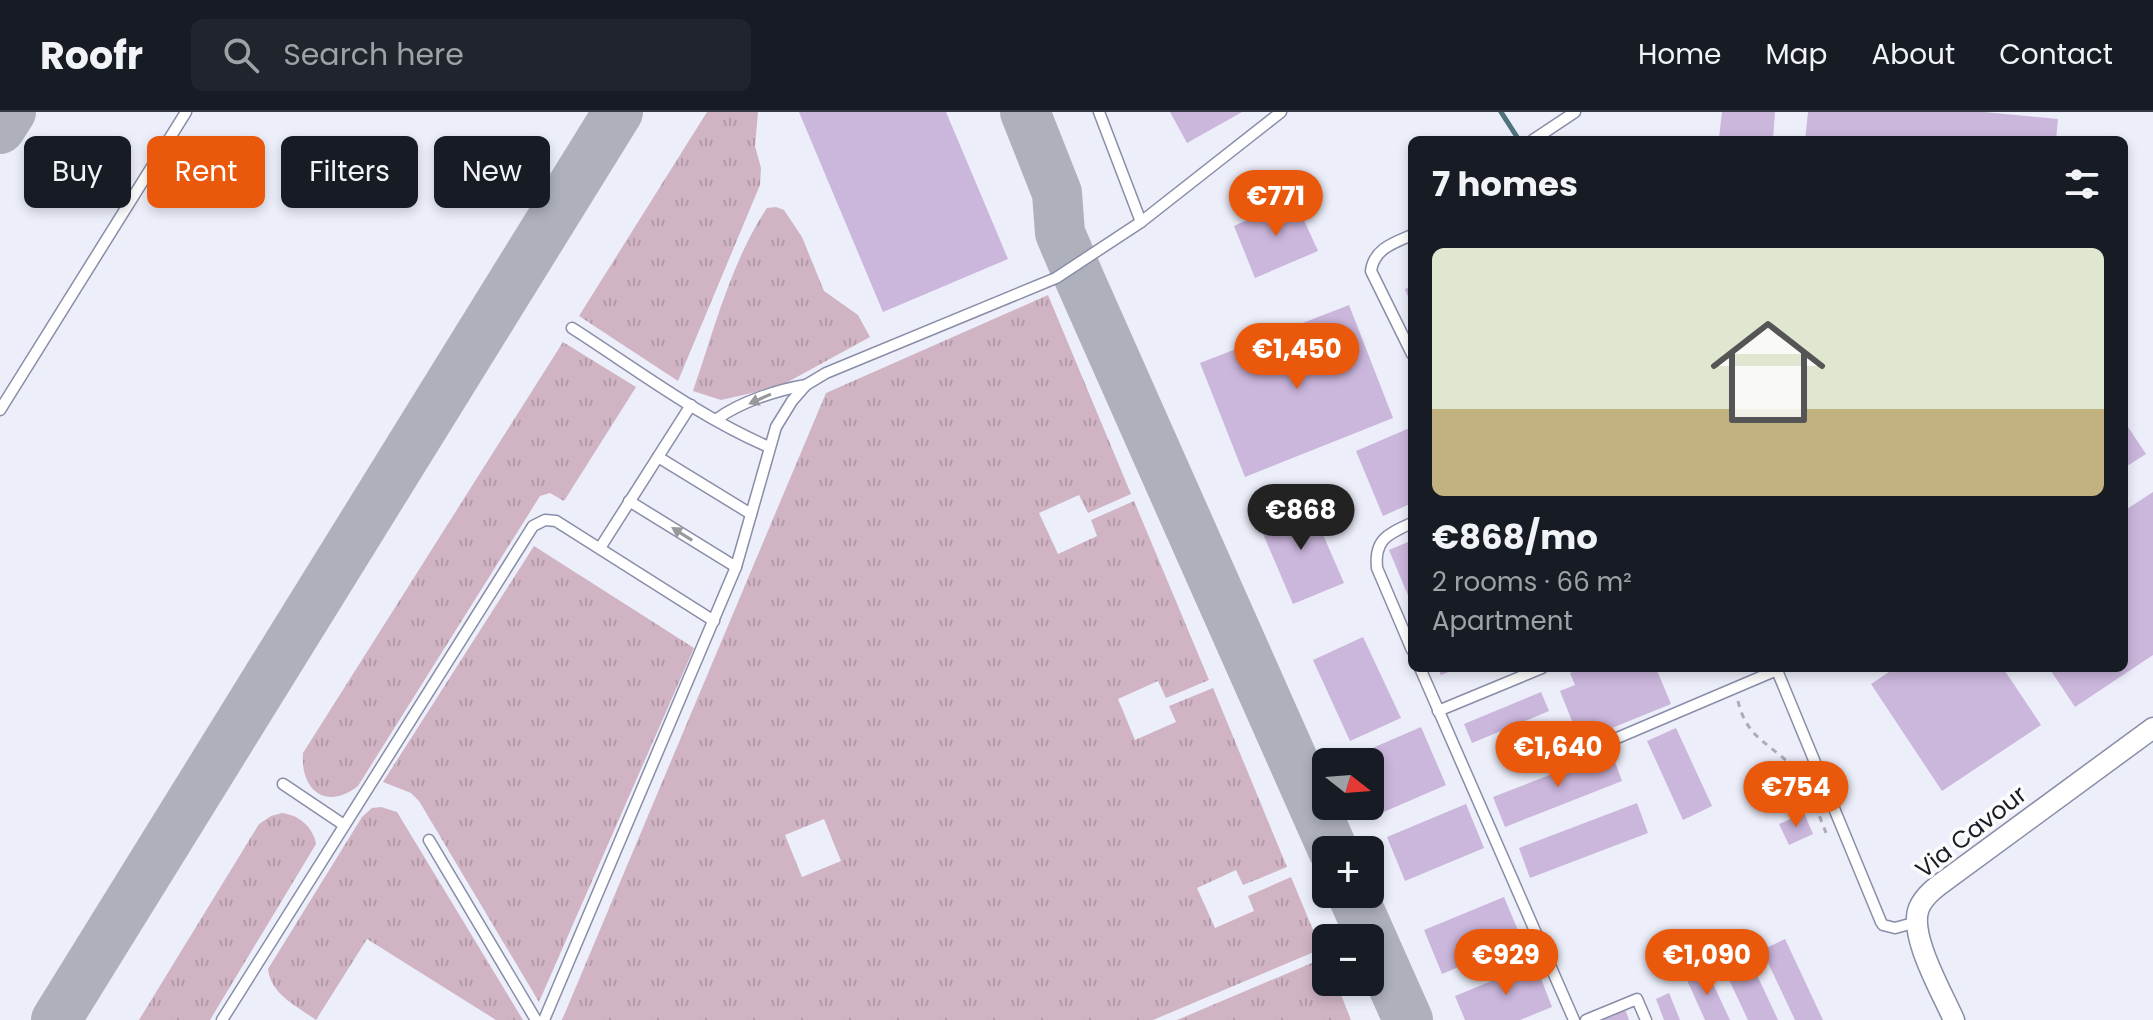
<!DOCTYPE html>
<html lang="en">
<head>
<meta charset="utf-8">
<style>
	body { margin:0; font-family:Poppins,sans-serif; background:#20242c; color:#f1f3f6; height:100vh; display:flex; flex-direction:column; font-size:30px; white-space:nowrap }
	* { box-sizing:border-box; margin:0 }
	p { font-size:26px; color:#9ea1a6 }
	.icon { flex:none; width:44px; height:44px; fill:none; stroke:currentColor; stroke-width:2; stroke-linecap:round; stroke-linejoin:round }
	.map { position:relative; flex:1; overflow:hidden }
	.details { position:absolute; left:1408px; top:24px; width:720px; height:536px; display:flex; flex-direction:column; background:#171b24; border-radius:12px; box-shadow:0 4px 12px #0003 }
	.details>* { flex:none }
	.guide { position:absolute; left:24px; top:24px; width:760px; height:72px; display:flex; gap:16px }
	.needle { width:52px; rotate:107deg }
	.buttons { position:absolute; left:1312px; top:636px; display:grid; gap:16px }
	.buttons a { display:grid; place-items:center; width:72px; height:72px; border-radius:12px; background:#171b24; box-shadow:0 4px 12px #0003; font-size:40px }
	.price { position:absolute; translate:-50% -68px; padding:0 18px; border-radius:28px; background:#ea580c; color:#fff; font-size:26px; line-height:52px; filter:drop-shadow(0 2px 4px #0008) }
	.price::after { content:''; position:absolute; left:50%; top:48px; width:24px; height:18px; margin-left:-12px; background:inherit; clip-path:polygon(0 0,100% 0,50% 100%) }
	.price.on { background:#222; color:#fff }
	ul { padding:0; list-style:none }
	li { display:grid; align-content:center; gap:16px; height:424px; padding:0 24px }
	li span { display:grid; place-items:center; height:248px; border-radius:12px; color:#555 }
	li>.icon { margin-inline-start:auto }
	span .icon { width:144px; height:144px; fill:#fffc; stroke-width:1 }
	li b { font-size:34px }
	h2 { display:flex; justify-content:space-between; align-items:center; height:96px; padding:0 24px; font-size:34px }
	.tag { padding:0 28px; border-radius:12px; background:#171b24; box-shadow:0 4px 12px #0003; font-size:28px; line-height:72px }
	.tag.on { background:#ea580c; color:#fff }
	header { display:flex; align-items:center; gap:48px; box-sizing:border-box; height:112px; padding:0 40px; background:#171b24; border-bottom:2px solid #363941 }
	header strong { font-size:38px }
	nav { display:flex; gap:44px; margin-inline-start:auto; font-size:28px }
	.search { width:560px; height:72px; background:#20242c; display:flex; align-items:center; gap:20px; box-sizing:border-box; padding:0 28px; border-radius:12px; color:#9ea1a6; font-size:30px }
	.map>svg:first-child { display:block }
	.grass { fill:url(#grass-tufts); fill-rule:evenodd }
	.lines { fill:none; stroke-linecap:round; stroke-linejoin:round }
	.stream { stroke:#4f747e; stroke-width:5 }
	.taxiway { stroke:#aeb0bb; stroke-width:50 }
	.building { fill:#cbb6dc }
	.service-casing { stroke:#898da8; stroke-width:13 }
	.minor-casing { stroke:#898da8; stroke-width:23 }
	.path { stroke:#aaacb7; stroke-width:3; stroke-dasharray:6 6; stroke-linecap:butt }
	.service { stroke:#fff; stroke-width:10 }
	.minor { stroke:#fff; stroke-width:20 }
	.oneway { fill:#98999d }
	.labels { text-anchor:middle; stroke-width:7; stroke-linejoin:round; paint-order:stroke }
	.street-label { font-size:24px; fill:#1a1c26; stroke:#fcfcfc }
</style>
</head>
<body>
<header>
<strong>Roofr</strong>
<div class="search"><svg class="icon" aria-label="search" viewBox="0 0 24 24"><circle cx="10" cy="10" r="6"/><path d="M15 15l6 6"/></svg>Search here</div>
<nav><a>Home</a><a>Map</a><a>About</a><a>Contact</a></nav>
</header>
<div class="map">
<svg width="2153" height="908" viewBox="0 0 2153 908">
	<defs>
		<pattern id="grass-tufts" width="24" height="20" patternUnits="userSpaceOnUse" patternTransform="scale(2)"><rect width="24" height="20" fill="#d0b4c4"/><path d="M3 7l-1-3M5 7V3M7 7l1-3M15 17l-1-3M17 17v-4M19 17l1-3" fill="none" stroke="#b29aa8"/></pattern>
	</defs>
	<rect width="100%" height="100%" fill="#eceefa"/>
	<g class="grass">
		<path d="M707 0H758L755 34 761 56 760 73 678 269 579 204Z"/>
		<path d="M776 95 784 98 802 125 824 179 858 203 870 225 786 271 752 281 721 288 693 279C714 218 731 150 767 96Z"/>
		<path d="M1048 183 1131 382 1088 401 1079 383 1039 401 1058 442 1097 424 1091 408 1134 389 1209 568 1166 586 1158 569 1118 587 1135 628 1176 610 1169 594 1213 576 1287 755 1243 773 1236 758 1197 776 1215 816 1254 799 1248 784 1291 765 1321 837 1153 908H562L826 281ZM824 707 841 749 802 765 785 723Z"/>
		<path d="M563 230 636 275 564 389 550 381 540 384 358 674C326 699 300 678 303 641Z"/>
		<path d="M534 434 694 536 539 890 419 689 411 681 383 670Z"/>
		<path d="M381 695 397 700 523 908H496L367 827 316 908C297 894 271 883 268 857L362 705 372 696Z"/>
		<path d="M282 701C299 703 313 715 316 732L210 908H139L259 712 271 704Z"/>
		<path d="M1326 845V870H1336L1351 908H1177Z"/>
	</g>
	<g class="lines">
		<path class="stream" d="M1501 0 1519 28"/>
		<g class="taxiway">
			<path d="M1025 0 1057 81 1060 121 1080 168 1333 738"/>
			<path d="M0 17 11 0"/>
			<path d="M1352 782 1408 908"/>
			<path d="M56 908 618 0"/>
		</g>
	</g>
	<g class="building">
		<path d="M799 0H946L1008 147 883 200Z"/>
		<path d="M1170 0H1242L1187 31Z"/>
		<path d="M1722 0H1775L1773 28 1719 26Z"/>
		<path d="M1808 0H1984L2058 7 2056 28H1805Z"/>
		<path d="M1294 86 1318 139 1255 166 1234 114Z"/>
		<path d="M1412 174V195L1405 177Z"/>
		<path d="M1349 193 1393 306 1245 365 1200 251Z"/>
		<path d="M2124 309 2146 342 2124 356Z"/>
		<path d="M1412 315V391L1383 404 1356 339Z"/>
		<path d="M2153 380V543L2075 595 2049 556H2124V399Z"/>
		<path d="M1308 388 1344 471 1293 492 1258 410Z"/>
		<path d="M1408 430 1412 440V493L1389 438Z"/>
		<path d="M1363 525 1401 606 1350 629 1313 548Z"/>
		<path d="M1438 556H1458L1441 563Z"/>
		<path d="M1582 556H1656L1671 592 1580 629 1560 579 1575 573 1570 561Z"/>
		<path d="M1895 556H2003L2041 613 1942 679 1871 572Z"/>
		<path d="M1541 580 1549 599 1472 631 1464 612Z"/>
		<path d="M1421 615 1446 673 1379 702 1370 680V650H1357L1354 644Z"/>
		<path d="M1676 616 1712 694 1683 708 1647 629Z"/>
		<path d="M1611 639 1622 669 1505 715 1493 685Z"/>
		<path d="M1637 691 1648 721 1530 766 1519 736Z"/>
		<path d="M1466 692 1484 736 1405 769 1387 725Z"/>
		<path d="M1804 701 1813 722 1789 733 1779 712Z"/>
		<path d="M1504 785 1522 828 1442 862 1424 818Z"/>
		<path d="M1785 827 1823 908H1795L1762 838Z"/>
		<path d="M1748 844 1778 908H1748L1723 855Z"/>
		<path d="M1535 851 1552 895 1520 908H1465L1455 884Z"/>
		<path d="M1706 857 1730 908H1705L1686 866Z"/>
		<path d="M1669 881 1680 908H1664L1656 887Z"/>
		<path d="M1625 897 1629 908H1598Z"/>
	</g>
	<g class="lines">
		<g class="service-casing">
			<g id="service">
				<path d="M1099 0 1141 110"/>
				<path d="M1533 28 1575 0"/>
				<path d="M1412 123C1393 131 1374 137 1371 159L1412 242"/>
				<path d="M572 216C636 257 699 305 769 335"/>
				<path d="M0 298 186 0"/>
				<path d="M717 307C740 290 777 278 806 273"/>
				<path d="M658 345 751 402"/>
				<path d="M629 389 736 455"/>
				<path d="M1412 411C1388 422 1374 427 1377 456L1412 538"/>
				<path d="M600 436 691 293"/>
				<path d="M1420 556 1574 908"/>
				<path d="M1776 556 1881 810 1883 813 1895 816 1917 810"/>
				<path d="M1438 599 1542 556"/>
				<path d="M1596 635 1777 558"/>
				<path d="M283 672 344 713"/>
				<path d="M429 728 536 908"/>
				<path d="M222 908 533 414 545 408 556 409 714 509"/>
				<path d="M544 908 736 455 776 315 792 289 806 273 826 261 1056 166 1141 110 1281 0"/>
				<path d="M1586 908 1637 887 1646 908"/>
			</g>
		</g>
		<g class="minor-casing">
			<path id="minor" d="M1954 908C1943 882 1908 823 1919 796 1925 782 1939 773 1950 765L2153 616"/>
		</g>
		<path class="path" d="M1738 589C1747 629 1774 632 1797 660 1811 677 1818 702 1827 723L1830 721"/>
		<use href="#service" class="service"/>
		<use href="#minor" class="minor"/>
	</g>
	<defs><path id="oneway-solid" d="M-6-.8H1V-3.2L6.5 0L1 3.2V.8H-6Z" transform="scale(2)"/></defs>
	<g class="oneway">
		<use href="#oneway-solid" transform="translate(760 287) rotate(156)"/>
		<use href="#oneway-solid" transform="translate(682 422) rotate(-148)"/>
	</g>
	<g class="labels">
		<g class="street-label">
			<text transform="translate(1971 720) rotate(-38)" y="8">Via Cavour</text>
		</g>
	</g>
</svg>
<div class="buttons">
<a><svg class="needle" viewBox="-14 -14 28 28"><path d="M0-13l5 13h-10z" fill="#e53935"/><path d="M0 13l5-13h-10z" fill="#9ea1a6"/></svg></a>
<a>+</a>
<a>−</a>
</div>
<b class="price" style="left:1276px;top:126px">€771</b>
<b class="price" style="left:1297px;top:279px">€1,450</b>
<b class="price on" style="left:1301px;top:440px">€868</b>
<b class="price" style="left:1558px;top:677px">€1,640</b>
<b class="price" style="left:1796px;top:717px">€754</b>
<b class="price" style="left:1506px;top:885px">€929</b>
<b class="price" style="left:1707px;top:885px">€1,090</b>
<div class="guide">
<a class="tag">Buy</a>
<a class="tag on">Rent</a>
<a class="tag">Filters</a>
<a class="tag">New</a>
</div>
<section class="details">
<h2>7 homes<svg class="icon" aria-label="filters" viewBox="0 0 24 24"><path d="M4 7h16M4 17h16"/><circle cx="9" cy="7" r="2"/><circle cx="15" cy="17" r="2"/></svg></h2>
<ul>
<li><span style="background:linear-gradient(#dfe7d0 65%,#c2b280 0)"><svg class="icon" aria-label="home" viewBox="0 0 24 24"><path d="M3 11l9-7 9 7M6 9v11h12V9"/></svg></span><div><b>€868/mo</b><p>2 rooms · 66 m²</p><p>Apartment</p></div></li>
</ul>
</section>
</div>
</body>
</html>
